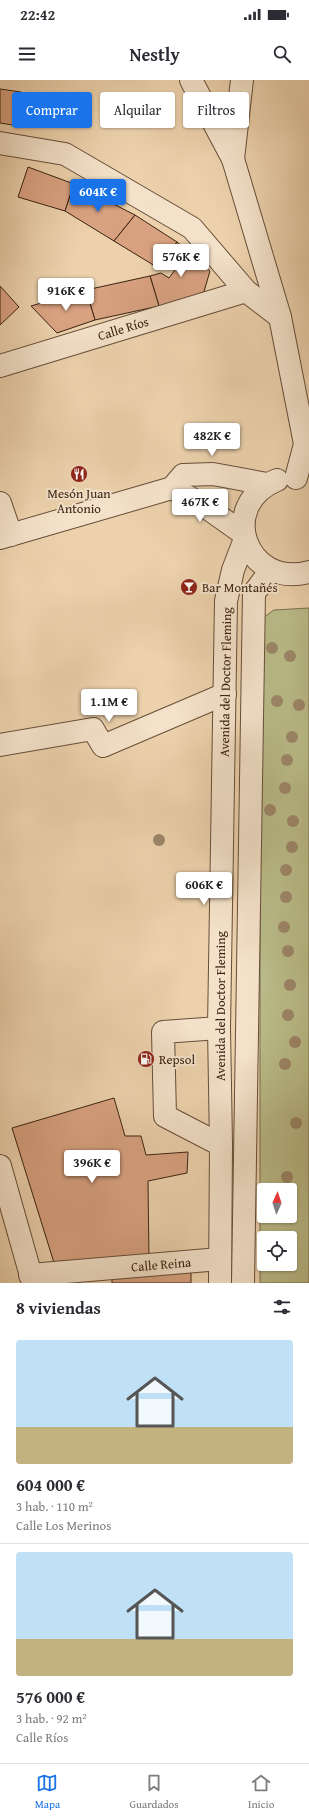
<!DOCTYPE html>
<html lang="es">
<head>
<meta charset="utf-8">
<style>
	body { margin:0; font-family:"Gentium Book Plus",serif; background:#f7f7f7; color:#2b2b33; height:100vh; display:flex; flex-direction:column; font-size:15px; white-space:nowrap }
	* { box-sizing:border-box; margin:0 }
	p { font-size:13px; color:#7c7c81 }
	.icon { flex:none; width:22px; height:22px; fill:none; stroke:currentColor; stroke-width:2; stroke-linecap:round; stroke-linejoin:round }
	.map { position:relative; height:1203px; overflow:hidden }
	.sheet { display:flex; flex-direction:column; background:#fff; flex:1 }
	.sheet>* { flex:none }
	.banner { position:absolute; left:12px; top:12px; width:285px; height:36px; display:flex; gap:8px }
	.needle { width:26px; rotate:3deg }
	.controls { position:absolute; left:257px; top:1103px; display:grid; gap:8px }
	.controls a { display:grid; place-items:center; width:40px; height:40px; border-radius:4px; background:#fff; box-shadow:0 1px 3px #0004; font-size:20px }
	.price { position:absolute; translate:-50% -34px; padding:0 9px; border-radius:4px; background:#fff; color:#222; font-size:13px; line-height:26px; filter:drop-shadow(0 1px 2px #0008) }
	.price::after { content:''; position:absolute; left:50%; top:24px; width:12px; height:9px; margin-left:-6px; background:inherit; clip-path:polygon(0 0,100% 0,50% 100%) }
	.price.current { background:#1a73e8; color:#fff }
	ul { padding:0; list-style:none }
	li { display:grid; align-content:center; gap:8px; height:212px; padding:0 16px }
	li+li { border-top:1px solid #e1e1e2 }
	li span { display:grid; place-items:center; height:124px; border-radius:4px; color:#555 }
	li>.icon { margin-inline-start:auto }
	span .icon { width:72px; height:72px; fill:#fffc; stroke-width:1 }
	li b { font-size:17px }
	h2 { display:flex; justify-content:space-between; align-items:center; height:48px; padding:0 16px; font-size:17px }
	.chip { padding:0 14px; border-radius:4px; background:#fff; box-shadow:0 1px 3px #0004; font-size:14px; line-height:36px }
	.chip.current { background:#1a73e8; color:#fff }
	.status { display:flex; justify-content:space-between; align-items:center; height:28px; padding:0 20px; background:#fff; direction:ltr }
	.status svg { height:11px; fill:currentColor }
	header { display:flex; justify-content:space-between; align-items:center; height:52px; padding:0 16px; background:#fff; font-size:18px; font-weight:700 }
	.tabs { display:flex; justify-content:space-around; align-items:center; height:56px; border-top:1px solid #e1e1e2; background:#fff; font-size:11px; color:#7c7c81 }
	.tabs a { display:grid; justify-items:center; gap:2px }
	.tabs .current { color:#1a73e8 }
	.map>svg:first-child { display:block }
	.green { fill:#b9bb88; stroke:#7a6f4d; fill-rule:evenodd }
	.building { fill:#d8a180; stroke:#3a2312 }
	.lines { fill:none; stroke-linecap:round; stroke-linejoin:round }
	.minor-casing { stroke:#664e38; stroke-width:24 }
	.minor { stroke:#f3e1c9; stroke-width:22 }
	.tree { fill:#9c8668 }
	.labels { text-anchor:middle; stroke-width:4; stroke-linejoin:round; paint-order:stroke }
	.street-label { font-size:13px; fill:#3a2312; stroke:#f3e1c9 }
	.poi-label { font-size:13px; fill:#3a2312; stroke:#f3e1c9; text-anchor:start }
</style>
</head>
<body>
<div class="status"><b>22:42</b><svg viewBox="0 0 49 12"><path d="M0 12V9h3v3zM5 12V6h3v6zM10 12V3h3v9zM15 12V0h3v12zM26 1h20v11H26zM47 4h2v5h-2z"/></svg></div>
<header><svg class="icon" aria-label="menu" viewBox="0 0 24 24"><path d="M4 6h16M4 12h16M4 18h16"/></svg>Nestly<svg class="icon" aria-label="search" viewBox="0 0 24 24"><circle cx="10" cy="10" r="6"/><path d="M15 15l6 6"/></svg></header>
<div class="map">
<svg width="309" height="1203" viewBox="0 0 309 1203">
	<rect width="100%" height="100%" fill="#ecd1ac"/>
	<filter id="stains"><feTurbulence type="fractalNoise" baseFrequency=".005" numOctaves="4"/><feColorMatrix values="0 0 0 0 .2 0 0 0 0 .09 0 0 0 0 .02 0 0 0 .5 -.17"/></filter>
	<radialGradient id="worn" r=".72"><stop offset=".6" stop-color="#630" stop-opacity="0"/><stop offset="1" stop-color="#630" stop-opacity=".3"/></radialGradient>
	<path class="green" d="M309 528V1203H260V550L264 537 274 530ZM264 1110H290V1136H264ZM264 1158H290V1184H264Z"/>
	<g class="building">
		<path d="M0 9 21 12 19 46 0 43Z"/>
		<path d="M28 87 74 104 65 131 18 117Z"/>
		<path d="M74 104 135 135 114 161 65 131Z"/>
		<path d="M135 135 177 162 164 181 155 186 114 161Z"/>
		<path d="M177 162 210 191 203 215 159 226 150 196 161 193 169 198 175 190 164 181Z"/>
		<path d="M150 196 159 226 95 240 86 210Z"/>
		<path d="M0 206 19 227 0 245Z"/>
		<path d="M86 210 95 240 57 253 31 226Z"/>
		<path d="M114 1018 125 1056H141L146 1075 188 1072 187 1093 148 1101 149 1180 55 1186 12 1048Z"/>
		<path d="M191 1192V1203H112V1198Z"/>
	</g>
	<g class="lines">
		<g class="minor-casing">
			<g id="minor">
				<path d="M191 0 233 79"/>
				<path d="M242 0 233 79 280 237"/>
				<path d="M0 63 65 74 192 148 246 211 280 237 305 364 296 398"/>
				<path d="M0 286 246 211"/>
				<path d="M277 400C216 425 246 509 309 492"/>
				<path d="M172 408 203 425 244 454"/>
				<path d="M0 423 11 455"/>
				<path d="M0 458 172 408 183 395 213 394 267 404"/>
				<path d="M0 665 93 649 103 666 225 614"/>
				<path d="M219 948 163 952 165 1036 221 1065"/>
				<path d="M0 1086 33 1203"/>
				<path d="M30 1195 220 1179"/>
				<path d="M220 1203 221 1065 219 948 226 521 233 490 245 459"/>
				<path d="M243 1203 254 513 271 490"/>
			</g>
		</g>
		<use href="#minor" class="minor"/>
	</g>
	<g class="tree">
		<circle cx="272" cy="568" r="6"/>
		<circle cx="290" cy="576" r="6"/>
		<circle cx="277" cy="621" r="6"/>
		<circle cx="299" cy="625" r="6"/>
		<circle cx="292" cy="657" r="6"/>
		<circle cx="287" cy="680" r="6"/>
		<circle cx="285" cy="708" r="6"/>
		<circle cx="270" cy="730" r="6"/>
		<circle cx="293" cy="741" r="6"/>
		<circle cx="159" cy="760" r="6"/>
		<circle cx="292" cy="767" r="6"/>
		<circle cx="286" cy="790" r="6"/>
		<circle cx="286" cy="817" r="6"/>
		<circle cx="284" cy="847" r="6"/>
		<circle cx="288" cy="871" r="6"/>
		<circle cx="290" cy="905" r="6"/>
		<circle cx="288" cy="935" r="6"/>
		<circle cx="295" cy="962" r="6"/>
		<circle cx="285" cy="984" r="6"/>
		<circle cx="296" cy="1043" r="6"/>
		<circle cx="287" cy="1097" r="6"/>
	</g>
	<defs>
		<g id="restaurant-disc" transform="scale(0.9)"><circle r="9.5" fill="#8f2418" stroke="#f3e1c9"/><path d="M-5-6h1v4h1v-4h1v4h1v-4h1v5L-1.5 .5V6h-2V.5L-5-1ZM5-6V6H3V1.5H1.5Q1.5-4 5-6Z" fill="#fff"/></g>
		<g id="bar-disc" transform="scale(0.9)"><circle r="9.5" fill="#8f2418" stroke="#f3e1c9"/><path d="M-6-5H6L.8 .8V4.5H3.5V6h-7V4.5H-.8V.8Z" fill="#fff"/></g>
		<g id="fuel-disc" transform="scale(0.9)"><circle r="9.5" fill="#8f2418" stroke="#f3e1c9"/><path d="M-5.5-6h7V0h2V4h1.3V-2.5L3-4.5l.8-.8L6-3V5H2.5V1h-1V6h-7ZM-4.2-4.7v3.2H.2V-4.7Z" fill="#fff"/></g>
	</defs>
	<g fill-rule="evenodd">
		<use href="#restaurant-disc" x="79" y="394"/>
		<use href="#bar-disc" x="189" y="507"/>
		<use href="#fuel-disc" x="146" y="979"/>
	</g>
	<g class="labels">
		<g class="street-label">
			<text transform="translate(123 248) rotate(-17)" y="5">Calle Ríos</text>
			<text transform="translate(225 602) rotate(-89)" y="5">Avenida del Doctor Fleming</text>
			<text transform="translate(220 926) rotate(-90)" y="5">Avenida del Doctor Fleming</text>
			<text transform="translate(161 1184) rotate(-5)" y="5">Calle Reina</text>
		</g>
		<g class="poi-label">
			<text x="79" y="418" text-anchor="middle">Mesón Juan<tspan x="79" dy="15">Antonio</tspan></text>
			<text x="202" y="512">Bar Montañés</text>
			<text x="159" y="984">Repsol</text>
		</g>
	</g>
	<rect width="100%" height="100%" filter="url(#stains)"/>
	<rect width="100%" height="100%" fill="url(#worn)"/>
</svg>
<div class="controls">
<a><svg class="needle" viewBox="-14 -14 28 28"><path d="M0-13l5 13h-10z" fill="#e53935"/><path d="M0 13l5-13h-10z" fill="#7c7c81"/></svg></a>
<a><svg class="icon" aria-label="locate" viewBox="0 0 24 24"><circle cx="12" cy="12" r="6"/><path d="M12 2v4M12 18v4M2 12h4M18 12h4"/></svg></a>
</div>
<b class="price current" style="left:98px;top:133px">604K €</b>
<b class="price" style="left:181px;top:198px">576K €</b>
<b class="price" style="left:66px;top:232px">916K €</b>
<b class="price" style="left:212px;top:377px">482K €</b>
<b class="price" style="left:200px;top:443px">467K €</b>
<b class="price" style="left:109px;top:643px">1.1M €</b>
<b class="price" style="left:204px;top:826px">606K €</b>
<b class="price" style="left:92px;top:1104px">396K €</b>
<div class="banner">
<a class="chip current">Comprar</a>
<a class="chip">Alquilar</a>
<a class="chip">Filtros</a>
</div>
</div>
<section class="sheet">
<h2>8 viviendas<svg class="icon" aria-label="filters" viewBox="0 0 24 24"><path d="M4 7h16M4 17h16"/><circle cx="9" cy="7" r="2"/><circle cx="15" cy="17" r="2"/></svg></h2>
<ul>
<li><span style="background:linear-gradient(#bfe0f5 70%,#c2b280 0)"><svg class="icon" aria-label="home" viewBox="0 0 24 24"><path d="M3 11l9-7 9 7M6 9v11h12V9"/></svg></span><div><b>604 000 €</b><p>3 hab. · 110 m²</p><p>Calle Los Merinos</p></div></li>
<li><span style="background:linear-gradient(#bfe0f5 70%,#c2b280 0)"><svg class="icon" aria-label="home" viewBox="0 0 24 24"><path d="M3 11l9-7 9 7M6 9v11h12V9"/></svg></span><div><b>576 000 €</b><p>3 hab. · 92 m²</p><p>Calle Ríos</p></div></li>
</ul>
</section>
<nav class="tabs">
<a class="current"><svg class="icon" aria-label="map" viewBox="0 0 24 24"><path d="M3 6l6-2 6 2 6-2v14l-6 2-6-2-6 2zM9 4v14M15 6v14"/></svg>Mapa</a>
<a><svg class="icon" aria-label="saved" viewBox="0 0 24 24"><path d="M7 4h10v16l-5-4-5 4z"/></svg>Guardados</a>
<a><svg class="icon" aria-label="home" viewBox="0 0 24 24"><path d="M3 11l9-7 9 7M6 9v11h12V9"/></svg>Inicio</a>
</nav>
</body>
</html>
